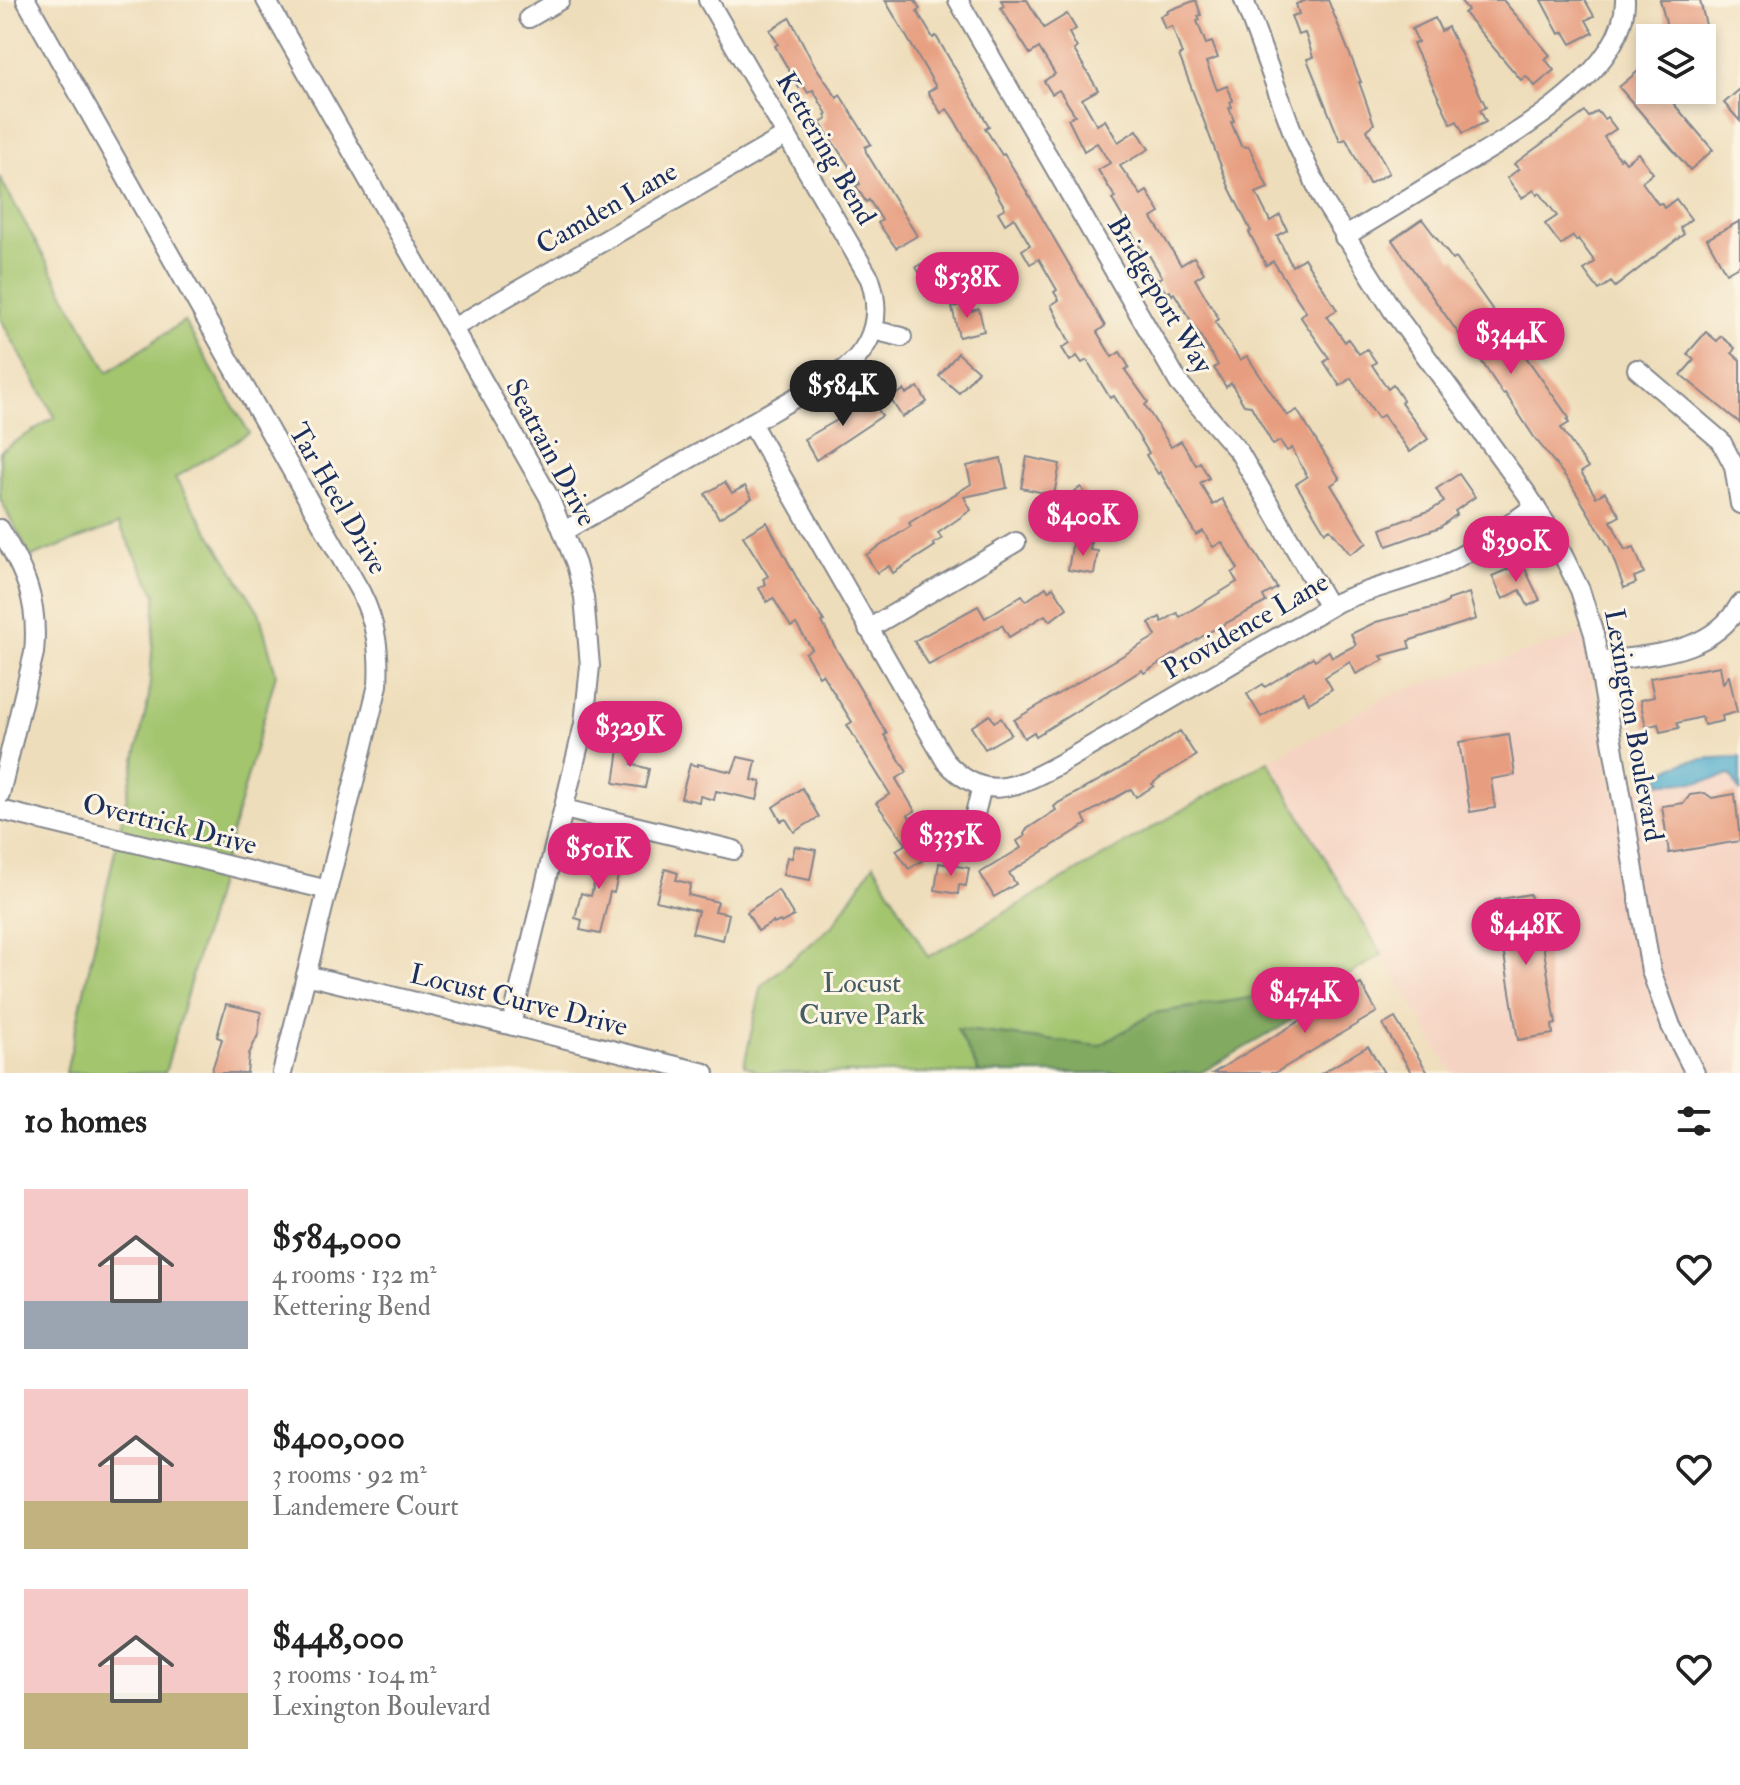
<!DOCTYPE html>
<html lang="en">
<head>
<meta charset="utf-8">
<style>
	body { margin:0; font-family:"IM FELL Double Pica",serif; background:#f6f6f6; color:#222; height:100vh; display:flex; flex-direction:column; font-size:30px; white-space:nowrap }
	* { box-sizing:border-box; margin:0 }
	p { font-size:26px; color:#767676 }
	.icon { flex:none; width:44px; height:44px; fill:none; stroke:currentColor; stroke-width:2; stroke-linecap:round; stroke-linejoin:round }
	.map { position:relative; height:1073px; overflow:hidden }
	.details { display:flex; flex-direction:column; background:#fff; flex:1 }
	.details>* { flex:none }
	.fabs { position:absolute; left:1636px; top:24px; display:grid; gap:16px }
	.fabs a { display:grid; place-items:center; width:80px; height:80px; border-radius:0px; background:#fff; box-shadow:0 4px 12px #0003; font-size:40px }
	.price { position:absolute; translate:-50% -68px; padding:0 18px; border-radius:28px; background:#db2777; color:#fff; font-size:26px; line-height:52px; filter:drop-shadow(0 2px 4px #0008) }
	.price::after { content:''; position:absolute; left:50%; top:48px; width:24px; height:18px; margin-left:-12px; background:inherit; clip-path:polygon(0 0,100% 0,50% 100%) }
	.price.on { background:#222; color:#fff }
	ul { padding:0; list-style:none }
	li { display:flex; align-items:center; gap:24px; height:200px; padding:0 24px }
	li span { display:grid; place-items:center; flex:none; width:224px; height:160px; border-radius:0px; color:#555 }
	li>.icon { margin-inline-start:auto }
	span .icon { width:96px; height:96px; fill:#fffc; stroke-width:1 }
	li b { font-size:34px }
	h2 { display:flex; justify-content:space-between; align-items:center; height:96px; padding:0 24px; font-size:34px }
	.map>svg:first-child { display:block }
	.built { fill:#f5d3c2 }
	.green { fill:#a3c56e; stroke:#5f7a66; stroke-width:2 }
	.forest { fill:#82aa61; stroke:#4e6c60; stroke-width:2 }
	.water { fill:#4eaccc; stroke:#346e95; stroke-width:2 }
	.building { fill:#e79e80 }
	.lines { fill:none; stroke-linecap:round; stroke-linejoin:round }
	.street-casing { stroke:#84868c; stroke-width:22 }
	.street { stroke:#fff; stroke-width:18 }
	.labels { text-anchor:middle; stroke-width:6; stroke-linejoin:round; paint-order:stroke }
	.street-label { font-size:28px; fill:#1b2f5e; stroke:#fcf5e5 }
	.park-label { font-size:28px; fill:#445c63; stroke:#fcf5e5 }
</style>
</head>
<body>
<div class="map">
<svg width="1740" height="1073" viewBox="0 0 1740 1073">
	<rect width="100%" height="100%" fill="#fcf5e5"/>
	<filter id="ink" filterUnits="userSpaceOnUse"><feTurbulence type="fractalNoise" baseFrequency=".0125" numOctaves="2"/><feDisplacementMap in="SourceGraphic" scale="16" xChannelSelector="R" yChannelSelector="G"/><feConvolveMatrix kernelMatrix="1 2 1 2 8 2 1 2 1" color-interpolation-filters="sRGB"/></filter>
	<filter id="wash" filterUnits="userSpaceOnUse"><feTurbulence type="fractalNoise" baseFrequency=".006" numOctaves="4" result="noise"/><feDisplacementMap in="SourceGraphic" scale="32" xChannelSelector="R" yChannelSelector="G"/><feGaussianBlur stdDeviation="1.8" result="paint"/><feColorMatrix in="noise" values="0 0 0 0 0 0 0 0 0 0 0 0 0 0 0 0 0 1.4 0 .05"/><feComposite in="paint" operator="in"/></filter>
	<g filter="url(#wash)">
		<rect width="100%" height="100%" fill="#eeddba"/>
		<path class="built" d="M1584 634 1612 792 1660 783 1700 782 1731 775 1740 793V1073H1452L1268 761 1392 694Z"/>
		<g class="green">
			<path d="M0 178 108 372 184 321 249 433 175 478 259 612 276 674 165 1073H66L149 696 156 595 119 524 31 557 0 499V451L55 417 0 318Z"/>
			<path d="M1268 761 1382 955 1207 1060 1189 1073H761L744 1065 762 985 833 925 874 864 928 957Z"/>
		</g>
		<path class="forest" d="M1300 990 1309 1005 1281 1027 1200 1073H979L957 1029 1099 1046 1154 1013Z"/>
		<path class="water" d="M1740 757V793L1731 775 1700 782 1660 783V777C1676 757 1715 758 1740 757Z"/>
		<g id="blocks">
			<g class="building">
				<path d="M885 0H915L920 9 917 11 933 38 936 36 989 126 985 128 1002 155 1004 154 1013 168 1105 326 1097 332 1112 357 1120 352 1129 367 1125 370 1148 402 1145 405 1171 447 1181 441 1196 465 1200 462 1209 478 1200 483 1213 505 1222 499 1277 588 1263 596 1266 602 1211 631 1144 673 1142 670 1036 736 1034 732 1024 738 1014 720 1156 636 1149 623 1160 617 1162 622 1177 613 1180 617 1237 582 1232 573 1238 569 1222 542 1213 547 1203 531 1196 535 1160 472 1158 474 1146 455 1149 453 1114 396 1110 398 1087 360 1082 363 1077 356 1070 361 1062 348 1070 343 1051 305 1059 300 1054 292 1057 290 1039 259 1030 264 1022 250 1030 245 1014 218 1005 224 998 212 1005 208 954 119 947 109 941 113 928 92 936 87Z"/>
				<path d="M1001 0H1027L1044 28 1067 14 1076 29 1069 33 1077 48 1074 50 1098 90 1082 99 1097 125 1105 120 1118 142 1137 130 1149 149 1120 166 1141 195 1147 191 1160 213 1152 218 1181 265 1194 257 1204 273 1195 279 1219 319 1215 322 1240 360 1247 356 1287 416 1297 410 1340 479 1331 485 1367 543 1350 554 1330 529 1325 532 1296 484 1307 477 1292 448 1287 451 1280 441 1273 445 1251 406 1244 405 1231 383 1226 387 1214 368 1218 365 1174 293 1172 295 1170 291 1166 293 1158 279 1162 277 1146 250 1143 252 1112 199 1115 197 1098 170 1110 163 1097 143 1084 151 1068 119 1075 115 1059 90 1052 94 1044 81 1055 74 1039 48 1030 54 1001 8 1004 6Z"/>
				<path d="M1196 0 1201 15 1198 16 1200 20 1197 21 1206 44 1212 42 1218 58 1206 62 1217 90 1227 86 1233 101 1230 102 1232 107 1229 108 1234 121 1231 122 1241 146 1249 147 1268 188 1256 193 1270 221 1280 215 1287 230 1277 236 1292 266 1304 258 1337 310 1327 316 1345 342 1348 339 1359 354 1367 349 1376 362 1372 365 1388 389 1393 385 1403 400 1401 402 1428 439 1410 452 1383 415 1378 418 1351 378 1340 386 1324 362 1329 358 1300 316 1306 312 1273 261 1266 265 1249 232 1251 231 1229 187 1179 55 1182 54 1172 26 1165 29 1160 16 1168 13 1167 11Z"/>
				<path d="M1307 0H1328L1361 82H1359L1374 124 1367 130 1389 173 1369 184 1346 139 1340 141 1307 59 1313 57 1305 33 1298 35 1291 16 1299 14 1296 4Z"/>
				<path d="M1460 0H1503L1550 55 1545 59 1554 70 1535 86 1526 76 1521 80 1464 13 1468 10Z"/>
				<path d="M1541 0H1585L1594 16 1586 20 1593 33 1571 44 1564 32 1559 34Z"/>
				<path d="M1660 0H1700L1709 38H1670Z"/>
				<path d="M790 18 812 61 837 98 840 95 871 144 865 147 866 152 917 236 896 248 878 223 882 220 869 200 866 202 856 186 860 184 847 163 820 123 827 119 825 115 827 114 813 90 808 93 803 85 799 88 775 46 778 44 770 30Z"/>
				<path d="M1435 18 1441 31 1448 27 1486 107 1480 110 1486 122 1463 133 1457 121 1451 124 1413 44 1418 42 1412 29Z"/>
				<path d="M1643 67 1650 75V90H1662L1713 150 1690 170 1619 87Z"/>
				<path d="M1740 89V121L1724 103Z"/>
				<path d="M1597 111 1604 119 1607 117 1616 129 1604 137 1620 159 1622 157 1626 162 1638 153 1653 173 1642 182 1658 204 1661 203 1664 208 1676 199 1691 219 1680 228 1684 234 1615 287 1611 282 1599 290 1584 270 1595 262 1578 239 1576 241 1573 236 1561 245 1545 224 1557 216 1540 193 1537 195 1534 190 1522 198 1507 178 1519 169 1514 164 1585 112 1589 117Z"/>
				<path d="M1422 219 1453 260 1456 258 1569 418 1567 420 1569 423 1561 428 1588 468 1581 472 1596 497 1605 492 1620 516 1611 521 1625 550 1634 547 1644 573 1634 577 1636 583 1624 588 1609 547 1569 481 1534 437 1505 393 1503 394 1474 350 1471 351 1392 240Z"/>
				<path d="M1740 221V265L1726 273 1707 239Z"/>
				<path d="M937 255 954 281 936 292 929 281 925 283 916 267Z"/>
				<path d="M969 303 971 311 979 309 984 331 959 337 952 307Z"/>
				<path d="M1706 332 1717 341 1721 336 1735 348 1732 353 1740 360V423L1681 375 1694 360 1687 354Z"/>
				<path d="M958 353 978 371 959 393 939 376Z"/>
				<path d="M918 387 927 402 902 417 890 398 904 390 906 394Z"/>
				<path d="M871 398 882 416 816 460 804 439 848 414 845 409 861 399 863 403Z"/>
				<path d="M1027 457 1060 464 1054 495 1021 488Z"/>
				<path d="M1001 458 1007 488 964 497 971 510 938 533 942 539 933 544 935 546 893 573 889 566 877 573 866 555 911 526 909 523 971 484 967 466Z"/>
				<path d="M1459 474 1475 497 1455 511 1457 514 1440 527 1387 546 1381 529 1431 510 1444 502 1436 489Z"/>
				<path d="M725 482 732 493 745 486 752 498 719 518 705 494Z"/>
				<path d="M1081 487 1098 512 1075 528 1078 511 1065 519 1055 505Z"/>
				<path d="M767 522 802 588 824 621 822 622 835 647 887 734 884 735 907 772 896 779 915 811 908 815 927 845 923 848 929 856 909 869 896 850 906 844 876 803 890 794 847 725 852 722 822 674 819 676 805 653 812 649 796 624 791 627 773 598 767 602 759 588 766 584 763 579 768 576 743 536Z"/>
				<path d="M1073 540 1091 543 1090 550 1098 551 1094 574 1068 570Z"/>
				<path d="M1522 563 1540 600 1528 606 1520 590 1503 599 1492 576Z"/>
				<path d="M1046 587 1048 591 1053 587 1067 608 1050 621 1045 615 1009 637 1002 625 929 665 914 641 978 606 985 618 1022 595 1026 601Z"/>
				<path d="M1469 593 1476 619 1408 641 1410 648 1381 656 1384 660 1356 674 1350 662 1325 677 1332 689 1309 703 1303 692 1261 717 1247 694 1263 684 1265 687 1313 657 1315 660 1329 651 1332 657 1356 645 1351 634 1376 622 1440 606 1448 602V600Z"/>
				<path d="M1720 666 1723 683 1729 676 1737 712 1722 716 1723 721 1704 725 1702 717 1677 723 1679 728 1660 732 1658 724 1646 727 1640 700 1654 697 1650 678Z"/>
				<path d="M990 715 994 722 1001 718 1011 734 985 749 971 727Z"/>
				<path d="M1180 731 1196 756 1159 778 1152 784 1154 786 1136 797 1131 789 1083 816 1087 824 1009 873 1016 884 994 897 980 873 1021 848 1017 841 1025 836 1024 834 1027 829 1056 810 1054 807 1058 803 1134 761Z"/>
				<path d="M1509 734 1515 775 1491 779 1495 808 1470 812 1459 742Z"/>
				<path d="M620 743 635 746 632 764 649 769 645 788 614 783Z"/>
				<path d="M738 757 756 761 752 780 761 782 757 800 716 791 714 800 700 796 699 802 681 798 690 764 698 766V764L732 772Z"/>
				<path d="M802 788 819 817 794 832 786 819 781 821 773 807Z"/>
				<path d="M1705 793 1712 798 1735 794 1740 841 1669 853 1662 806 1684 803 1690 795Z"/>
				<path d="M795 846 816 850 810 880 783 875 787 857 792 858Z"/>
				<path d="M591 851 626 859 622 873 619 872 614 893 610 892 600 934 580 930 582 920 575 918 581 893 591 896 598 869 588 867Z"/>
				<path d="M939 863 969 868 966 886 959 885 958 894 935 890Z"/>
				<path d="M665 869 678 873 676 880 691 884 688 895 718 902 715 911 729 914 723 940 692 933 698 911 656 901Z"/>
				<path d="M778 890 794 916 781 923 780 921 774 924 773 922 758 931 747 912Z"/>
				<path d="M1530 894 1533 909 1537 908 1556 1024 1552 1025 1553 1034 1518 1040 1495 900Z"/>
				<path d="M1361 984 1377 1012 1275 1073H1213Z"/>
				<path d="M226 1004 261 1012 258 1035 249 1054 247 1073H211L222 1039 217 1037Z"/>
				<path d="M1395 1018 1428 1073H1412L1383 1025Z"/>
				<path d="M1368 1046 1384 1073H1322Z"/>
			</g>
		</g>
	</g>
	<g filter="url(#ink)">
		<use href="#blocks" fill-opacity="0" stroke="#84868c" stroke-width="2"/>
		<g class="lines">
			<g class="street-casing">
				<g id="street">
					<path d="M26 0 361 593C376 623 380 651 378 685L282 1073"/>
					<path d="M266 0 549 497 576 564 584 597 590 666 584 724 511 1025"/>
					<path d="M958 0 1179 383 1239 452 1329 607"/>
					<path d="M1244 0 1297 144 1323 200 1393 311 1527 494 1553 535 1580 590 1594 634 1651 971 1671 1026 1695 1073"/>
					<path d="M529 18 560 0"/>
					<path d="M1344 237C1379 216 1414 195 1449 173 1505 140 1626 75 1625 0"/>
					<path d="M453 328 787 135"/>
					<path d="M873 330 902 337"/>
					<path d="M1637 369 1721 441 1734 466 1740 504"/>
					<path d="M751 423 946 762C984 803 1015 788 1058 765L1338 602C1373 587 1410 580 1445 564 1477 549 1506 527 1535 506"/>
					<path d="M0 529C25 572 39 601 34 653L0 794"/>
					<path d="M564 531 845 369C874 345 882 315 870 279L708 0"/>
					<path d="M868 629 1016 542"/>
					<path d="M1599 662C1651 654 1711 655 1740 604"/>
					<path d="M564 809 734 850"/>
					<path d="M0 810 328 890"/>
					<path d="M974 818 982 786"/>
					<path d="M306 975 705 1073"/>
				</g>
			</g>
			<use href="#street" class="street"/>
		</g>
	</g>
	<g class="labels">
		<g class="street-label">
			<text transform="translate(827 148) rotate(60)" y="10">Kettering Bend</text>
			<text transform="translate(606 207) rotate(-30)" y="10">Camden Lane</text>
			<text transform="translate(1161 294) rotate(59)" y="10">Bridgeport Way</text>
			<text transform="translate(552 452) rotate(62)" y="10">Seatrain Drive</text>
			<text transform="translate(339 498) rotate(60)" y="10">Tar Heel Drive</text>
			<text transform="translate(1245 625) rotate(-30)" y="10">Providence Lane</text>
			<text transform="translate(1635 725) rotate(80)" y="10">Lexington Boulevard</text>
			<text transform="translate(170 823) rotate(14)" y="10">Overtrick Drive</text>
			<text transform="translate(519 999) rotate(14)" y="10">Locust Curve Drive</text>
		</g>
		<g class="park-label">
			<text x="862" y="992">Locust<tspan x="862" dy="32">Curve Park</tspan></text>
		</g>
	</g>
</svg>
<div class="fabs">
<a><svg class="icon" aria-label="layers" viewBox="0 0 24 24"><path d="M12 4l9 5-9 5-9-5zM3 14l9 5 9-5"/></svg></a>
</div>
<b class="price" style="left:967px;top:320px">$538K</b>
<b class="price" style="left:1511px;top:376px">$344K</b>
<b class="price on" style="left:843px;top:428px">$584K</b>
<b class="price" style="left:1083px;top:558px">$400K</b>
<b class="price" style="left:1516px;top:584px">$390K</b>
<b class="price" style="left:630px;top:769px">$329K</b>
<b class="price" style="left:951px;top:878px">$335K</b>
<b class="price" style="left:599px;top:891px">$501K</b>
<b class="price" style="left:1526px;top:967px">$448K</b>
<b class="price" style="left:1305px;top:1035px">$474K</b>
</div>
<section class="details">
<h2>10 homes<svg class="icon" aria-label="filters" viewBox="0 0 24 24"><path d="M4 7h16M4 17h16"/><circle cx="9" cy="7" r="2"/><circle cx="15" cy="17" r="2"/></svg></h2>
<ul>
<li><span style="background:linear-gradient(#f6c9c9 70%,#9aa5b1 0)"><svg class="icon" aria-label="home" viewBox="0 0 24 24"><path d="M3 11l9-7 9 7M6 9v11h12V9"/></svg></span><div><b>$584,000</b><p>4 rooms · 132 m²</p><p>Kettering Bend</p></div><svg class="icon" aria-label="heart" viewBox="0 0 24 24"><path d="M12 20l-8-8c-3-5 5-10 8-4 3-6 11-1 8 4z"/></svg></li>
<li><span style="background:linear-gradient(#f6c9c9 70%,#c2b280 0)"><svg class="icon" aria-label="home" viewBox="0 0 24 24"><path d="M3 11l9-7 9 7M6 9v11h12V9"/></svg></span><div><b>$400,000</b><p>3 rooms · 92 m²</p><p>Landemere Court</p></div><svg class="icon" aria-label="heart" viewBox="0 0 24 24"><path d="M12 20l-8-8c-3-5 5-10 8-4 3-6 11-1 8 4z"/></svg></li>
<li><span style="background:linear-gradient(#f6c9c9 65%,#c2b280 0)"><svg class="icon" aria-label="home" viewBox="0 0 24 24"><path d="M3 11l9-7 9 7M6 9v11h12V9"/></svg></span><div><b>$448,000</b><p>3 rooms · 104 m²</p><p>Lexington Boulevard</p></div><svg class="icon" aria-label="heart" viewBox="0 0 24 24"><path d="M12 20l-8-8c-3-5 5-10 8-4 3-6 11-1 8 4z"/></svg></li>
</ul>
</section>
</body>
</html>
